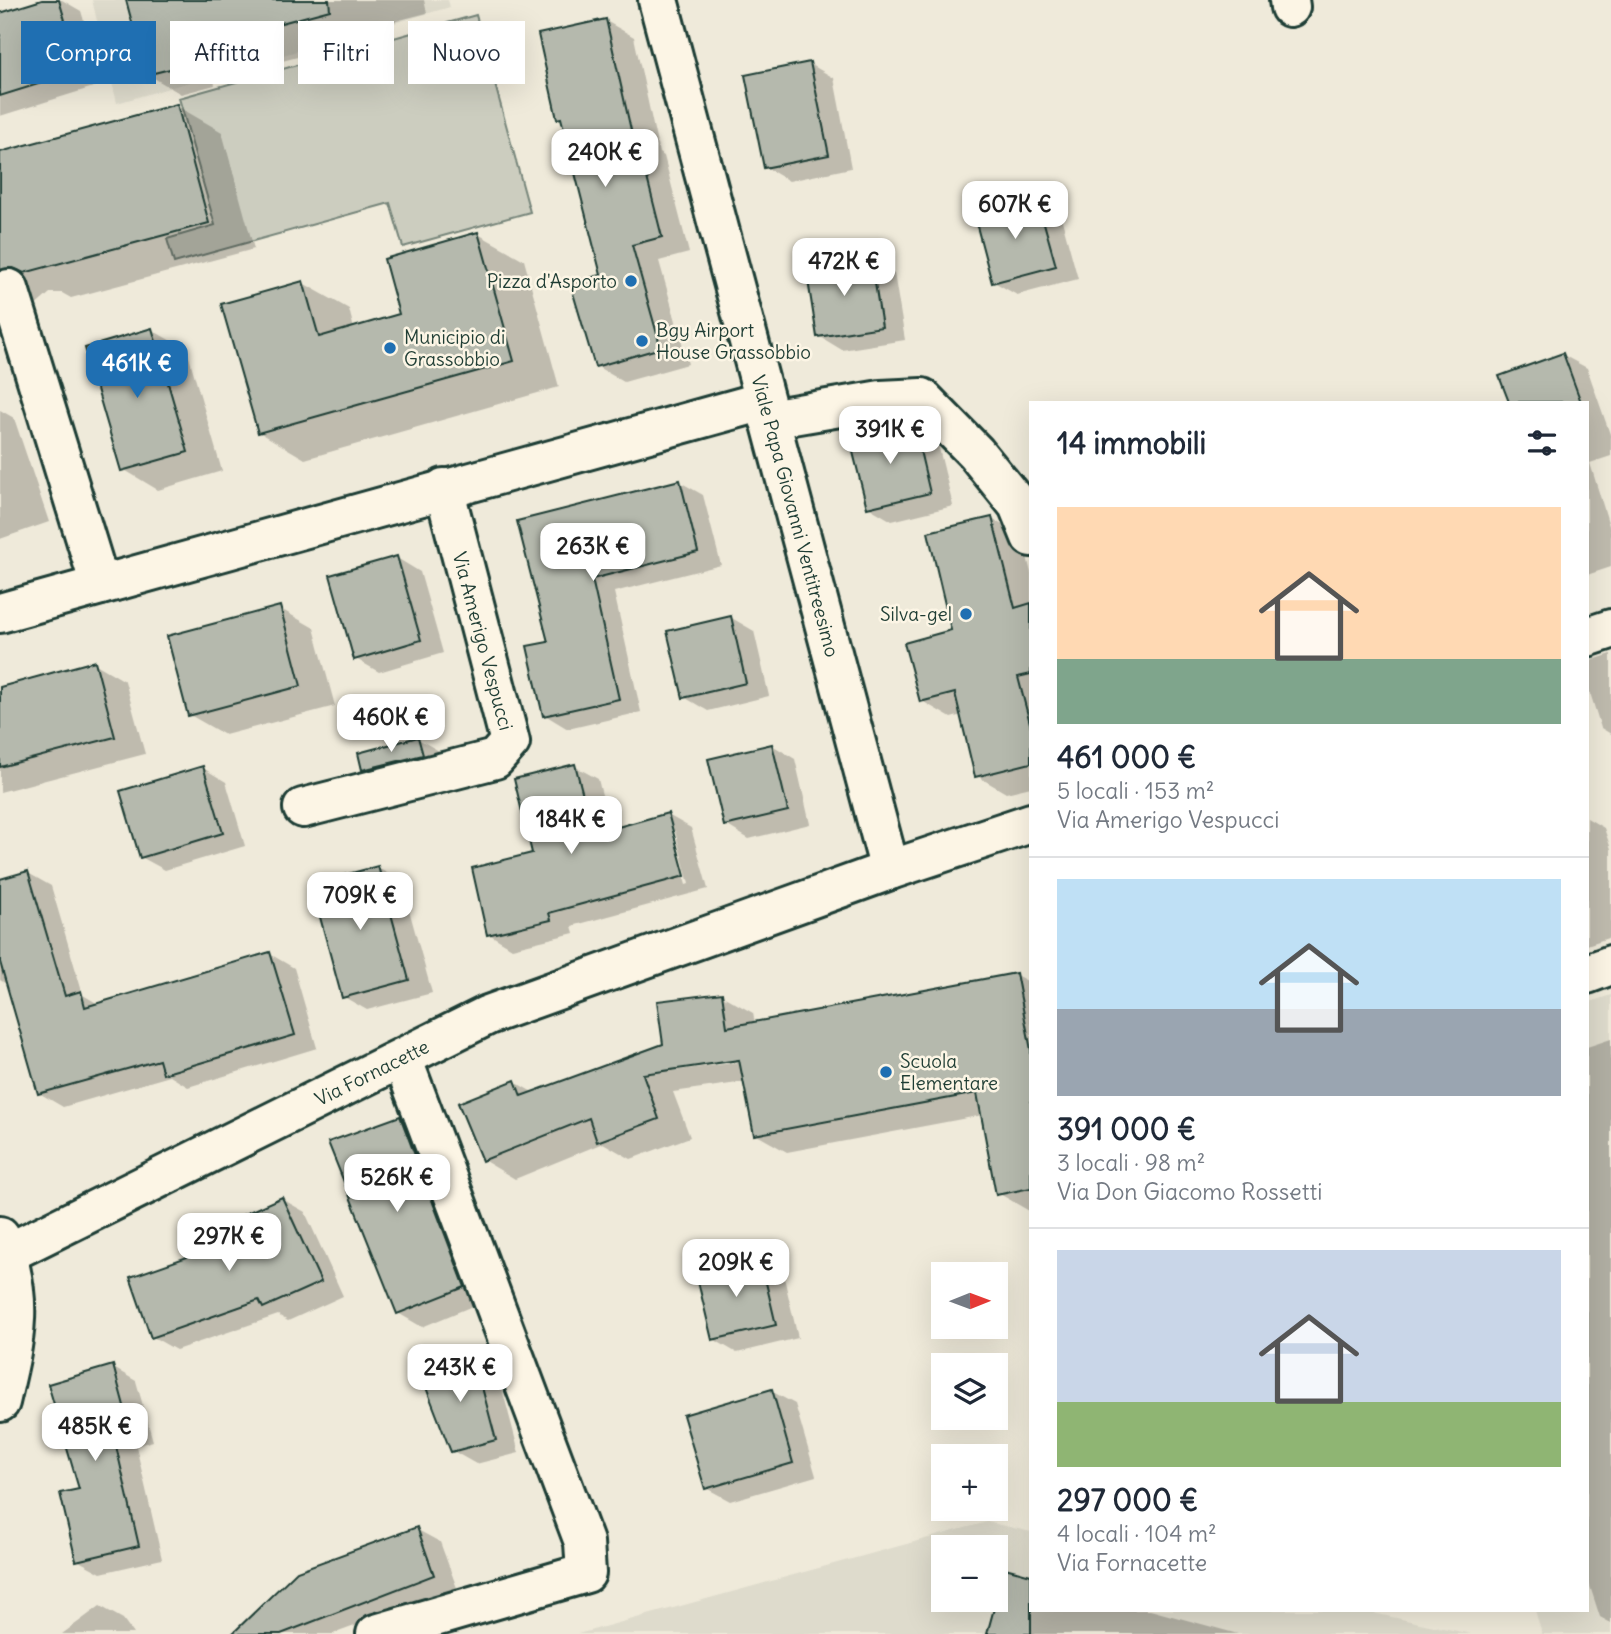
<!DOCTYPE html>
<html lang="it">
<head>
<meta charset="utf-8">
<style>
	body { margin:0; font-family:Delius,sans-serif; background:#f6f6f7; color:#1f2937; height:100vh; display:flex; flex-direction:column; font-size:26px; white-space:nowrap }
	* { box-sizing:border-box; margin:0 }
	p { font-size:23px; color:#747a83 }
	.icon { flex:none; width:38px; height:38px; fill:none; stroke:currentColor; stroke-width:2; stroke-linecap:round; stroke-linejoin:round }
	.map { position:relative; flex:1; overflow:hidden }
	.panel { position:absolute; left:1029px; top:401px; width:560px; height:1211px; display:flex; flex-direction:column; background:#fff; border-radius:0px; box-shadow:0 7px 28px #0002 }
	.panel>* { flex:none }
	.banner { position:absolute; left:21px; top:21px; width:665px; height:63px; display:flex; gap:14px }
	.needle { width:46px; rotate:89deg }
	.tools { position:absolute; left:931px; top:1262px; display:grid; gap:14px }
	.tools a { display:grid; place-items:center; width:77px; height:77px; border-radius:0px; background:#fff; box-shadow:0 7px 28px #0002; font-size:35px }
	.price { position:absolute; translate:-50% -60px; padding:0 16px; border-radius:14px; background:#fff; color:#222; font-size:23px; line-height:46px; filter:drop-shadow(0 2px 4px #0008) }
	.price::after { content:''; position:absolute; left:50%; top:42px; width:21px; height:16px; margin-left:-10px; background:inherit; clip-path:polygon(0 0,100% 0,50% 100%) }
	.price.current { background:#1f6fb2; color:#fff }
	ul { padding:0; list-style:none }
	li { display:grid; align-content:center; gap:14px; height:371px; padding:0 28px }
	li+li { border-top:2px solid #e0e1e3 }
	li span { display:grid; place-items:center; height:217px; border-radius:0px; color:#555 }
	li>.icon { margin-inline-start:auto }
	span .icon { width:126px; height:126px; fill:#fffc; stroke-width:1 }
	li b { font-size:30px }
	h2 { display:flex; justify-content:space-between; align-items:center; height:84px; padding:0 28px; font-size:30px }
	.chip { padding:0 24px; border-radius:0px; background:#fff; box-shadow:0 7px 28px #0002; font-size:24px; line-height:63px }
	.chip.current { background:#1f6fb2; color:#fff }
	.map>svg:first-child { display:block }
	.built { fill:#dedbcc; fill-rule:evenodd }
	.green { fill:#cccdbf; stroke:#76857a; stroke-width:2 }
	.shadow { fill:#0003; fill-rule:evenodd }
	.building { fill:#b5b9ad; stroke:#1f3d34; stroke-width:2 }
	.lines { fill:none; stroke-linecap:round; stroke-linejoin:round }
	.minor-casing { stroke:#1f3d34; stroke-width:44 }
	.minor { stroke:#fcf5e5; stroke-width:38 }
	.poi-dot { fill:#1f6fb2; stroke:#fcf5e5; stroke-width:2.5 }
	.labels { text-anchor:middle; stroke-width:5; stroke-linejoin:round; paint-order:stroke }
	.poi-label { font-size:19px; fill:#1f3d34; stroke:#fcf5e5; text-anchor:start }
	.street-label { font-size:19px; fill:#1f3d34; stroke:#fcf5e5 }
</style>
</head>
<body>
<div class="map">
<svg width="1611" height="1634" viewBox="0 0 1611 1634">
	<rect width="100%" height="100%" fill="#efeada"/>
	<filter id="ink" filterUnits="userSpaceOnUse"><feTurbulence type="fractalNoise" baseFrequency=".0143" numOctaves="2"/><feDisplacementMap in="SourceGraphic" scale="14" xChannelSelector="R" yChannelSelector="G"/><feConvolveMatrix kernelMatrix="1 2 1 2 8 2 1 2 1" color-interpolation-filters="sRGB"/></filter>
	<g filter="url(#ink)">
		<g class="built">
			<path d="M92 0H448L450 7 117 103Z"/>
			<path d="M1611 995V1634H1542L1535 1610H1587V1003Z"/>
			<path d="M987 1522 1031 1532V1610H1359L1471 1634H578ZM943 1547H996V1600H943Z"/>
		</g>
		<path class="green" d="M476 15 530 212 403 247 390 203 174 263 167 239 215 225 179 98Z"/>
		<g class="shadow">
			<path d="M48 0H62L81 11 103 84 0 116V15Z"/>
			<path d="M128 0H424L427 13 307 44 309 54 214 79 215 85 181 94 147 74Z"/>
			<path d="M606 21 634 37 659 153 664 156 689 253 659 261 688 364 624 382 596 366 603 276 563 121 559 118Z"/>
			<path d="M810 64 834 78 851 168 789 181 765 167Z"/>
			<path d="M177 106 222 132 254 249 71 298 62 293H50L33 308 0 290V154Z"/>
			<path d="M1037 200 1060 213 1078 279 1017 295 994 282Z"/>
			<path d="M478 234 524 260 559 387 305 459 259 432 303 283 349 309 354 329 401 315Z"/>
			<path d="M871 260 894 273 905 340 842 350 819 336Z"/>
			<path d="M152 330 187 350 222 471 158 490 123 469Z"/>
			<path d="M1563 355 1587 368 1611 437V456L1590 463 1611 532V567L1587 575V402H1511L1502 377Z"/>
			<path d="M0 410 14 418 49 522 0 539Z"/>
			<path d="M914 427 937 440 953 506 892 521 868 507Z"/>
			<path d="M680 482 703 495 721 565 614 592 641 712 568 729 545 715 550 643 519 522Z"/>
			<path d="M992 519 1022 536 1031 573V787L1006 793 977 776 962 715 951 718 922 701 953 632Z"/>
			<path d="M397 558 420 572 443 653 379 672 356 659Z"/>
			<path d="M279 608 314 628 335 706 225 735 190 715Z"/>
			<path d="M730 617 754 631 769 696 708 711 684 697Z"/>
			<path d="M1611 654V734L1601 728 1587 683V662Z"/>
			<path d="M94 663 125 681 145 754 0 792V688Z"/>
			<path d="M418 739 441 752 446 768 387 783 364 769Z"/>
			<path d="M772 745 795 759 810 824 749 839 726 825Z"/>
			<path d="M574 766 598 779 611 831 668 815 691 828 708 889 572 926 574 933 512 948 489 934 534 855ZM671 831H675L689 884 686 885Z"/>
			<path d="M203 768 226 782 245 846 165 870 141 857Z"/>
			<path d="M1587 818 1604 828 1611 849V937L1587 945Z"/>
			<path d="M378 868 401 881 432 993 367 1010 344 997Z"/>
			<path d="M28 873 51 886 83 995 100 1005 270 954 294 968 317 1048 188 1087 170 1076 63 1107 39 1093 8 985 0 980V881Z"/>
			<path d="M1016 975 1031 983V1212L998 1193 983 1115 787 1152 755 1134 745 1082 673 1092 690 1137 631 1159 603 1143 515 1179 483 1160 515 1082 534 1093 665 1045 721 995 753 1013 755 1024ZM748 1058V1061L671 1071 679 1067Z"/>
			<path d="M1611 1039V1623L1600 1617 1587 1577V1047Z"/>
			<path d="M400 1118 424 1131 487 1300 422 1327 398 1313Z"/>
			<path d="M282 1199 305 1212 343 1296 288 1321 278 1315 176 1350 153 1337 235 1242Z"/>
			<path d="M759 1259 783 1273 798 1338 737 1353 713 1339Z"/>
			<path d="M474 1359 498 1373 519 1453 476 1464 453 1451Z"/>
			<path d="M112 1367 136 1381 153 1441 136 1446 162 1559 101 1573 77 1560 81 1490Z"/>
			<path d="M771 1391 795 1404 816 1476 730 1501 706 1488Z"/>
			<path d="M416 1529 440 1542 457 1588 333 1634H234Z"/>
			<path d="M100 1606 123 1619 134 1634H62Z"/>
			<path d="M1031 1610H1150L1238 1634H989Z"/>
		</g>
		<g class="building">
			<path d="M42 0H59L80 71 0 96V13Z"/>
			<path d="M126 0H329L330 10 274 25 276 34 181 60 182 66 146 75Z"/>
			<path d="M606 19 633 139 637 138 662 237 632 245 661 348 595 367 570 283 601 275 561 118 557 119 538 34Z"/>
			<path d="M810 62 829 155 764 168 745 75Z"/>
			<path d="M177 104 209 223 24 273 13 268 0 270V152Z"/>
			<path d="M1037 198 1056 266 992 283 974 215Z"/>
			<path d="M478 232 514 361 258 433 221 304 303 281 319 337 399 314 384 259Z"/>
			<path d="M871 258 882 327 817 337 806 268Z"/>
			<path d="M152 328 188 452 121 471 85 348Z"/>
			<path d="M1563 353 1581 402H1509L1499 376Z"/>
			<path d="M914 425 930 493 867 508 850 440Z"/>
			<path d="M680 480 698 552 592 579 619 699 543 716 527 646 548 642 517 521Z"/>
			<path d="M992 517 1015 608 1031 603V674L1018 677 1031 727V763L975 777 955 693 920 702 904 643 951 630 928 532Z"/>
			<path d="M397 556 421 640 354 660 330 575Z"/>
			<path d="M280 606 301 686 188 716 167 636Z"/>
			<path d="M731 616 746 683 683 698 667 631Z"/>
			<path d="M95 661 115 737 0 767V687Z"/>
			<path d="M418 737 423 755 362 770 358 753Z"/>
			<path d="M772 744 788 811 724 826 708 759Z"/>
			<path d="M575 764 593 834 668 813 685 876 549 913 551 920 487 935 472 868 532 853 514 779Z"/>
			<path d="M203 766 223 833 140 858 120 791Z"/>
			<path d="M378 866 409 980 342 998 311 884Z"/>
			<path d="M28 871 65 996 81 991 85 1007 270 952 295 1035 163 1074 159 1060 38 1094 0 962V879Z"/>
			<path d="M1016 973 1031 1050V1188L996 1195 977 1093 754 1135 739 1060 643 1074 659 1119 597 1142 589 1118 482 1161 458 1103 515 1080 521 1096 663 1044 657 1001 722 993 727 1027Z"/>
			<path d="M400 1116 465 1287 397 1314 328 1142Z"/>
			<path d="M282 1197 321 1282 263 1308 259 1300 151 1338 130 1277 233 1241 225 1223Z"/>
			<path d="M760 1257 776 1325 712 1340 696 1273Z"/>
			<path d="M474 1357 496 1440 451 1452 420 1372Z"/>
			<path d="M113 1365 130 1428 113 1433 139 1546 76 1561 60 1493 79 1489 48 1384Z"/>
			<path d="M772 1389 793 1463 705 1489 683 1415Z"/>
			<path d="M417 1527 434 1575 281 1634H232L297 1571Z"/>
			<path d="M1005 1568 1031 1575V1634H987Z"/>
		</g>
		<g class="lines">
			<g class="minor-casing">
				<g id="minor">
					<path id="s1" d="M658 0 890 870"/>
					<path d="M1289 0 1290 7"/>
					<path d="M9 289 100 585"/>
					<path d="M769 419 881 400 922 398 976 453 1018 505 1031 537"/>
					<path d="M0 613 764 401"/>
					<path d="M1587 637 1611 629"/>
					<path d="M303 808 495 759 510 742 444 488"/>
					<path d="M1587 974 1611 965"/>
					<path d="M0 1236C25 1299 15 1339 0 1402"/>
					<path id="s2" d="M0 1257 488 1015 890 870 1031 823"/>
					<path d="M376 1634 586 1573 584 1542 402 1058"/>
				</g>
			</g>
			<use href="#minor" class="minor"/>
		</g>
	</g>
	<g class="poi-dot">
		<circle cx="631" cy="281" r="7"/>
		<circle cx="642" cy="341" r="7"/>
		<circle cx="390" cy="348" r="7"/>
		<circle cx="966" cy="614" r="7"/>
		<circle cx="886" cy="1072" r="7"/>
	</g>
	<g class="labels">
		<g class="poi-label">
			<text x="617" y="288" text-anchor="end">Pizza d'Asporto</text>
			<text x="656" y="337">Bgy Airport<tspan x="656" dy="22">House Grassobbio</tspan></text>
			<text x="404" y="344">Municipio di<tspan x="404" dy="22">Grassobbio</tspan></text>
			<text x="952" y="621" text-anchor="end">Silva-gel</text>
			<text x="900" y="1068">Scuola<tspan x="900" dy="22">Elementare</tspan></text>
		</g>
		<g class="street-label">
			<text dy="7" stroke="none"><textPath href="#s1" startOffset="534">Viale Papa Giovanni Ventitreesimo</textPath></text>
			<text transform="translate(483 641) rotate(75)" y="7">Via Amerigo Vespucci</text>
			<text dy="7" stroke="none"><textPath href="#s2" startOffset="415">Via Fornacette</textPath></text>
		</g>
	</g>
</svg>
<div class="tools">
<a><svg class="needle" viewBox="-14 -14 28 28"><path d="M0-13l5 13h-10z" fill="#e53935"/><path d="M0 13l5-13h-10z" fill="#747a83"/></svg></a>
<a><svg class="icon" aria-label="layers" viewBox="0 0 24 24"><path d="M12 4l9 5-9 5-9-5zM3 14l9 5 9-5"/></svg></a>
<a>+</a>
<a>−</a>
</div>
<b class="price" style="left:605px;top:189px">240K €</b>
<b class="price" style="left:1015px;top:241px">607K €</b>
<b class="price" style="left:844px;top:298px">472K €</b>
<b class="price current" style="left:137px;top:400px">461K €</b>
<b class="price" style="left:890px;top:466px">391K €</b>
<b class="price" style="left:593px;top:583px">263K €</b>
<b class="price" style="left:391px;top:754px">460K €</b>
<b class="price" style="left:571px;top:856px">184K €</b>
<b class="price" style="left:360px;top:932px">709K €</b>
<b class="price" style="left:397px;top:1214px">526K €</b>
<b class="price" style="left:229px;top:1273px">297K €</b>
<b class="price" style="left:736px;top:1299px">209K €</b>
<b class="price" style="left:460px;top:1404px">243K €</b>
<b class="price" style="left:95px;top:1463px">485K €</b>
<div class="banner">
<a class="chip current">Compra</a>
<a class="chip">Affitta</a>
<a class="chip">Filtri</a>
<a class="chip">Nuovo</a>
</div>
<section class="panel">
<h2>14 immobili<svg class="icon" aria-label="filters" viewBox="0 0 24 24"><path d="M4 7h16M4 17h16"/><circle cx="9" cy="7" r="2"/><circle cx="15" cy="17" r="2"/></svg></h2>
<ul>
<li><span style="background:linear-gradient(#ffd9b3 70%,#7fa58c 0)"><svg class="icon" aria-label="home" viewBox="0 0 24 24"><path d="M3 11l9-7 9 7M6 9v11h12V9"/></svg></span><div><b>461 000 €</b><p>5 locali · 153 m²</p><p>Via Amerigo Vespucci</p></div></li>
<li><span style="background:linear-gradient(#bfe0f5 60%,#9aa5b1 0)"><svg class="icon" aria-label="home" viewBox="0 0 24 24"><path d="M3 11l9-7 9 7M6 9v11h12V9"/></svg></span><div><b>391 000 €</b><p>3 locali · 98 m²</p><p>Via Don Giacomo Rossetti</p></div></li>
<li><span style="background:linear-gradient(#c9d6e8 70%,#8fb573 0)"><svg class="icon" aria-label="home" viewBox="0 0 24 24"><path d="M3 11l9-7 9 7M6 9v11h12V9"/></svg></span><div><b>297 000 €</b><p>4 locali · 104 m²</p><p>Via Fornacette</p></div></li>
</ul>
</section>
</div>
</body>
</html>
